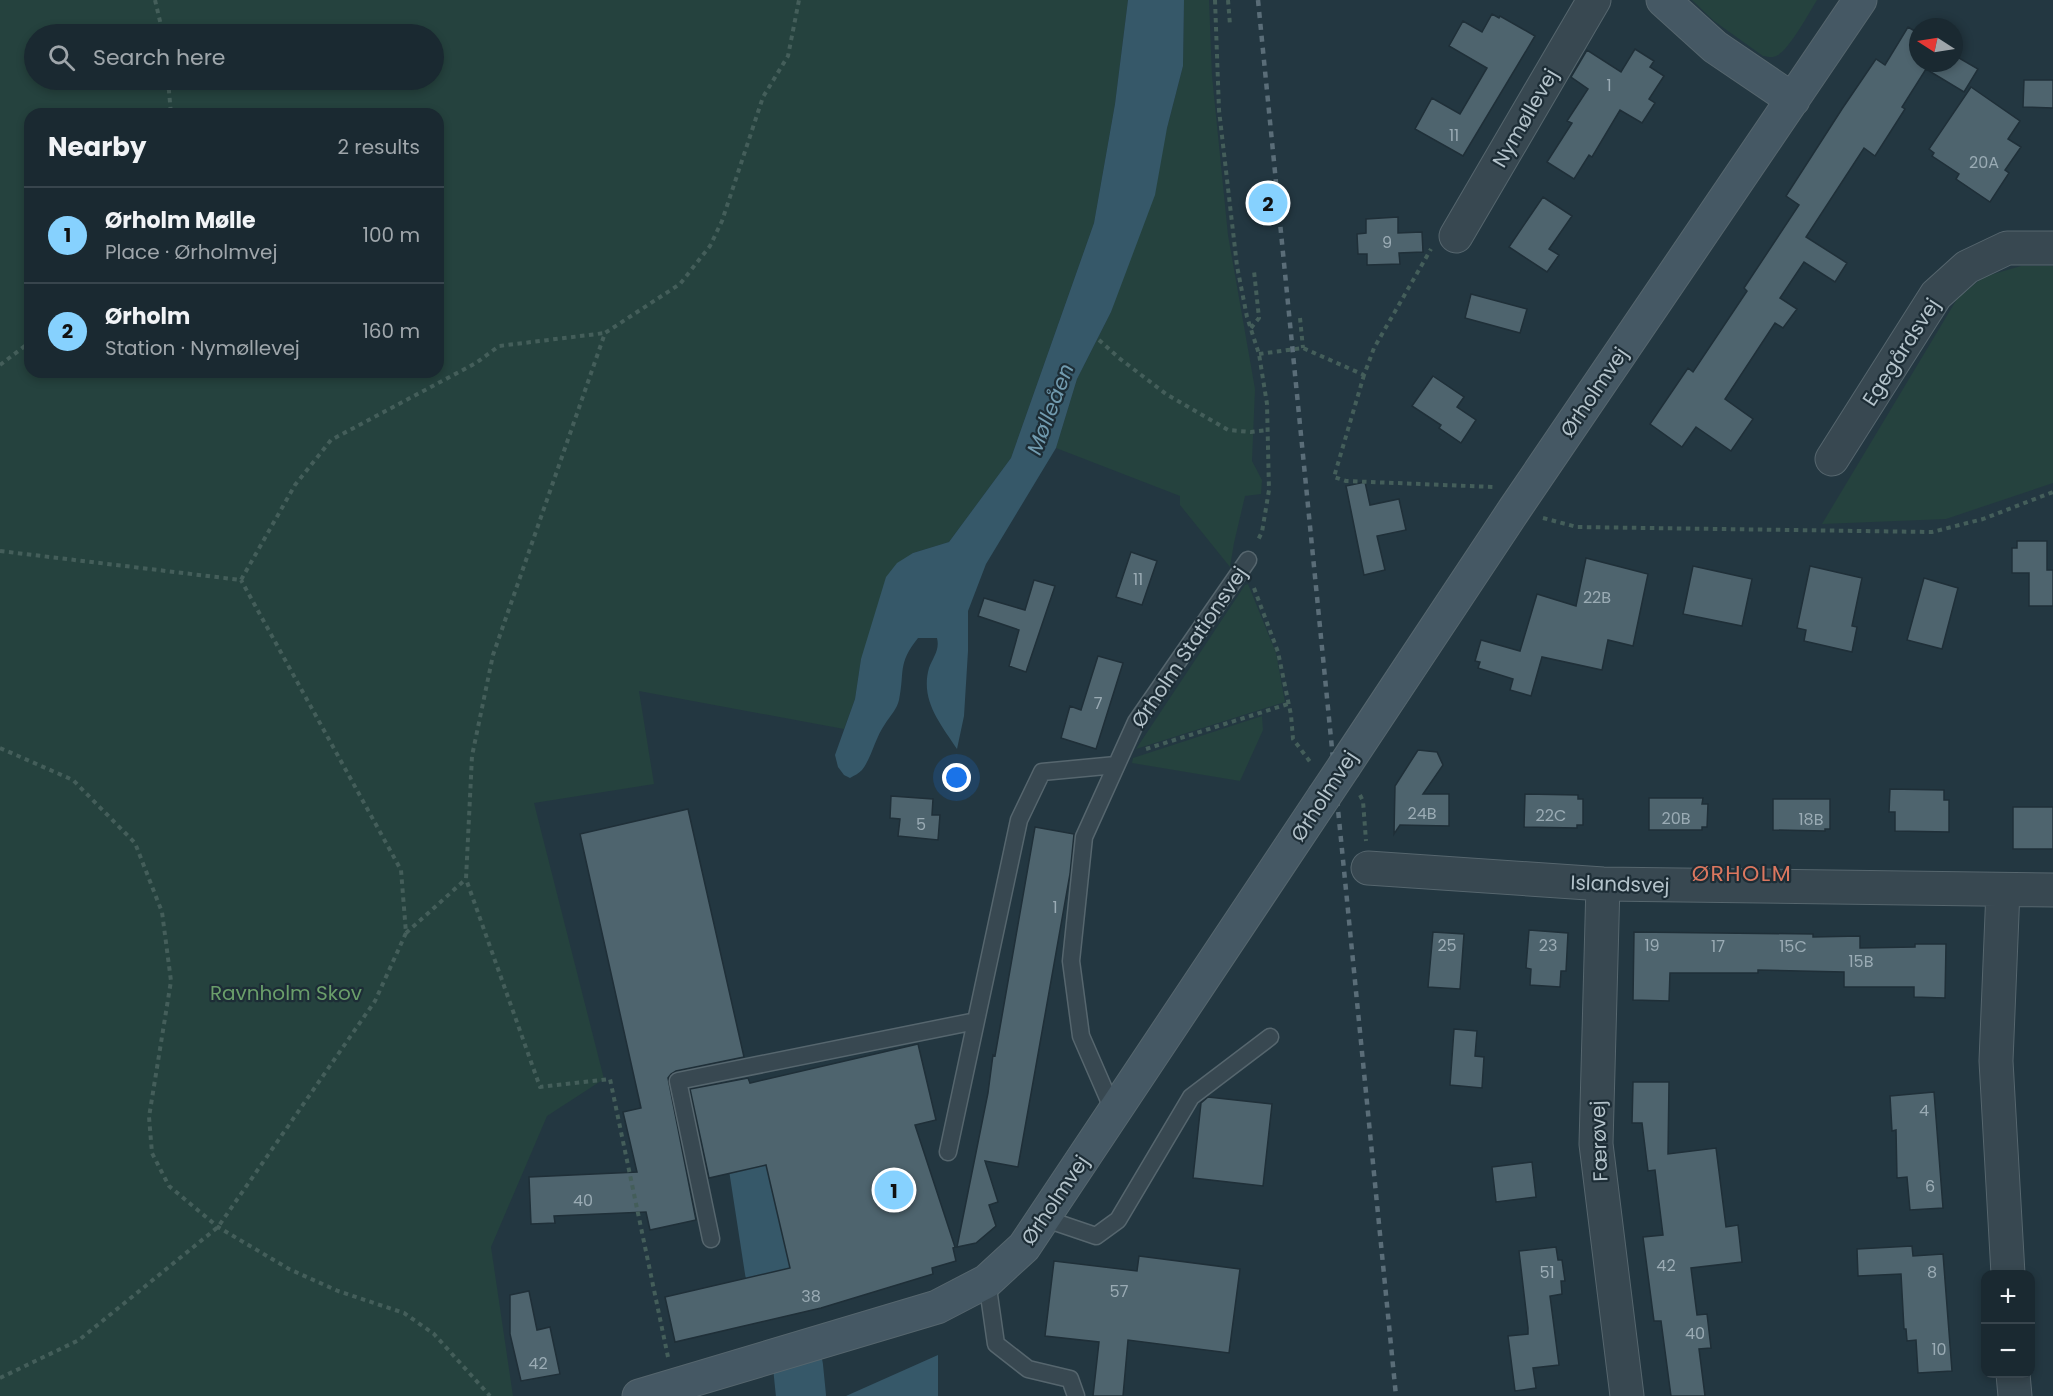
<!DOCTYPE html>
<meta charset="utf-8">
<style>
body{margin:0;font-family:Poppins,sans-serif;background:#233139;color:#f1f3f6}
.controls{position:absolute;right:18px;bottom:18px;display:grid;overflow:hidden;border-radius:12px;box-shadow:0 3px 9px #0003}
.controls button{width:54px;height:54px;display:grid;place-items:center;padding:0;border:0;border-bottom:2px solid #38454d;background:#1a2931;color:#f1f3f6;font:30px sans-serif}
.compass{position:absolute;left:1909px;top:18px;width:54px;height:54px;border-radius:50%;background:#1a2931;box-shadow:0 3px 9px #0003;rotate:282deg}
.you{position:absolute;left:957px;top:778px;width:21px;height:21px;margin:-15px;border:4px solid #fff;border-radius:50%;background:#1a73e8;box-shadow:0 0 0 9px #1a73e833}
.badge{display:grid;place-items:center;width:39px;height:39px;border-radius:50%;background:#86d1fe;color:#111;font-size:20px;font-weight:700}
.pin{position:absolute;translate:-50% -50%;border:3px solid #fff;box-shadow:0 2px 6px #0006}
.list{margin:0;padding:0;list-style:none}
h2{display:flex;justify-content:space-between;align-items:center;height:78px;margin:0;padding:0 24px;font-size:26px}
h2 small{font-size:20px;font-weight:400;color:#9fa6ab}
.list li{display:grid;grid-template-columns:39px 1fr auto;gap:18px;align-items:center;box-sizing:border-box;height:96px;padding:0 24px;border-top:2px solid #38454d}
.list b{display:block;font-size:22px;white-space:nowrap}
.list p{margin:0;font-size:20px;white-space:nowrap;color:#9fa6ab}
.list em{font-size:20px;font-style:normal;color:#9fa6ab}
.icon{flex:none;width:33px;height:33px;fill:none;stroke:currentColor;stroke-width:2;stroke-linecap:round;stroke-linejoin:round}
.map{position:relative;flex:none;width:2053px;height:1396px;overflow:hidden}
.search{position:absolute;background:#1a2931;box-shadow:0 3px 9px #0003;left:24px;top:24px;width:420px;height:66px;display:flex;align-items:center;gap:15px;box-sizing:border-box;padding:0 21px;border-radius:33px;color:#9fa6ab;font-size:22px}
.panel{position:absolute;background:#1a2931;box-shadow:0 3px 9px #0003;left:24px;top:108px;width:420px;height:270px;border-radius:18px}
.map>svg:first-child{display:block}
.green{fill:#25423e;fill-rule:evenodd}
.water{fill:#365869}
.lines{fill:none;stroke-linecap:round;stroke-linejoin:round}
.river{stroke:#365869;stroke-width:50}
.building{fill:#4e646e;stroke:#1f2f38;stroke-width:1.5}
.lane-casing{stroke:#56666e;stroke-width:19}
.street-casing{stroke:#56666e;stroke-width:35}
.secondary-casing{stroke:#56666e;stroke-width:35}
.path{stroke:#445e5a;stroke-width:4;stroke-dasharray:4.5 4.5;stroke-linecap:butt}
.lane{stroke:#384851;stroke-width:16}
.street{stroke:#384851;stroke-width:33}
.secondary{stroke:#455864;stroke-width:33}
.rail{stroke:#5a6d78;stroke-width:4.5;stroke-dasharray:6 6;stroke-linecap:butt}
.secondary-bridge-casing{stroke:#56666e;stroke-width:35;stroke-linecap:butt}
.secondary-bridge{stroke:#455864;stroke-width:33}
.labels{text-anchor:middle;dominant-baseline:central;stroke-width:4.5;stroke-linejoin:round;paint-order:stroke}
.number-label{font-size:16px;fill:#9aabb4}
.street-label{font-size:20px;fill:#b4c3cb;stroke:#1d2d36}
.park-label{font-size:20px;fill:#6a9e6a;stroke:#1d2d36}
.water-label{font-size:21px;font-style:italic;fill:#729cb0;stroke:#1d2d36}
.quarter-label{font-size:22px;letter-spacing:1.5px;fill:#dc775f;stroke:#1d2d36}
</style>
<div class="map">
<svg width="2053" height="1396" viewBox="0 0 2053 1396">
<rect width="100%" height="100%" fill="#233741"/>
<path class="green" d="M0,0H1128L1115,104L1094,223L1011,458L949,542L913,553L861,659L855,699L844,729L639,691L654,784L534,803L604,1079L547,1116L491,1247L513,1396H0ZM34,34H434V80H34ZM30,114H438V372H30Z
M1184,0H1209L1212,76L1228,235L1255,389L1252,461L1262,480L1261,494L1245,496L1234,543L1230,567L1180,505V496L1056,448L1077,379L1111,312L1167,128L1183,66Z
M1692,0H1817C1809,13 1790,48 1778,55C1773,58 1769,57 1763,56L1714,21Z
M2021,266H2053V483L1946,519L1822,524L1957,299L1983,277Z
M1248,584L1276,653L1285,702L1136,749L1245,585Z
M1262,716L1263,730L1240,781L1132,763L1133,758Z"/>
<path class="water" d="M1128,0H1184L1183,66L1167,128L1155,195L1111,312L1077,379L1056,448L986,564L968,611V651L964,716L957,749C940,723 920,700 929,668C933,657 940,650 937,638H918C897,664 905,672 899,700C897,709 890,716 885,724C875,738 872,757 862,770C858,774 855,775 850,778L844,775L838,767L835,755L855,699L861,659L886,577L897,563L913,553L949,542L1011,458L1094,223L1115,104Z
M938,1355V1396H846Z"/>
<g class="lines">
<path class="river" d="M753,1162L770,1272
M798,1366L801,1396"/>
</g>
<path class="building" d="M1492,14L1499,18L1500,16L1535,36L1463,156L1415,129L1432,98L1460,114L1487,68L1449,46L1463,21L1482,32Z
M1908,27L1918,33V63H1954V55L1978,69L1964,92L1926,69L1902,107L1905,109L1875,156L1864,148L1806,237L1847,263L1835,282L1804,262L1780,298L1797,309L1783,328L1775,323L1725,399L1753,419L1731,451L1696,427L1682,447L1650,424L1688,368L1693,372L1747,291L1744,288L1799,205L1786,196L1842,109L1876,59L1885,65Z
M1635,49L1654,61L1650,67L1664,76L1649,99L1655,103L1642,123L1620,110L1592,157L1589,155L1574,179L1547,162L1572,123L1567,121L1588,89L1571,77L1587,50L1621,72Z
M2024,80H2053V108L2023,107Z
M1971,87L2020,121L2008,139L2021,147L2005,170L2009,173L1990,202L1956,179L1959,174L1932,156L1934,153L1929,149Z
M1543,197L1572,216L1549,249L1559,255L1547,272L1509,247Z
M1398,217V233L1422,232L1423,252L1399,253L1400,264L1367,265V254H1358L1357,234L1366,233V219Z
M1471,294L1527,309L1520,333L1465,318Z
M1433,376L1464,397L1457,407L1476,420L1461,443L1439,428L1441,425L1412,406Z
M1365,482L1370,505L1399,499L1406,530L1377,536L1385,570L1364,575L1346,486Z
M2017,541H2047V570H2053V606H2029V573H2012V548H2017Z
M1131,552L1157,561L1142,605L1116,597Z
M1586,558L1648,574L1633,646L1608,640L1602,670L1542,657L1531,696L1510,690L1513,679L1478,668L1480,662L1475,661L1481,640L1520,651L1537,594L1576,606Z
M1693,566L1752,579L1742,626L1683,614Z
M1810,566L1862,578L1852,626L1857,627L1852,652L1804,641L1806,630L1797,628Z
M1924,578L1958,588L1942,649L1907,640Z
M1034,580L1055,586L1026,672L1009,666L1019,630L978,616L984,598L1025,610Z
M1098,656L1123,663L1096,749L1061,738L1070,706L1081,710Z
M1418,750L1437,752L1443,765L1423,794H1449V826L1400,825L1394,834L1395,786Z
M1890,789L1944,790V800H1949V832L1895,831V812H1889Z
M1525,794L1578,795V799H1583V825H1577V828L1524,827Z
M891,796L933,799L932,815H940L938,840L898,836L900,819L890,818Z
M1649,798H1703L1702,804H1708L1707,827H1702V830H1649Z
M1773,799H1830V829H1825V831L1773,830Z
M2013,807H2053V849H2013Z
M688,809L744,1057L676,1071L671,1074L668,1078L696,1220L650,1230L646,1212L554,1216L555,1223L531,1224L529,1177L637,1172L623,1112L641,1108L580,834Z
M1035,827L1074,834L1070,874L1018,1167L985,1161L998,1202L989,1205L996,1226L976,1243L957,1247L988,1093L993,1055L995,1056Z
M1529,930L1568,933L1566,971H1561L1560,987L1530,985L1531,969L1526,968Z
M1433,932L1464,934L1460,989L1428,987Z
M1634,932L1813,934V937L1860,936V948L1915,947V944H1946L1945,998L1914,997V987H1844V972L1758,970V973H1670L1669,1001L1633,1000Z
M1454,1029L1477,1031L1475,1056L1484,1057L1482,1088L1450,1085Z
M918,1044L936,1120L915,1125L955,1247L953,1248L956,1261L932,1268L933,1274L821,1308L675,1342L665,1297L790,1268L766,1165L709,1178L690,1089L748,1078L750,1083Z
M1633,1082H1669L1668,1154L1716,1148L1726,1227L1738,1225L1742,1262L1691,1268L1697,1315L1707,1314L1711,1348L1699,1349L1705,1396H1671L1661,1321H1654L1643,1237L1663,1235L1655,1170L1648,1171L1642,1123H1632Z
M1934,1092L1943,1208L1910,1210L1907,1177L1897,1178L1896,1130L1892,1131L1890,1096Z
M1208,1097L1272,1104L1263,1186L1193,1178L1201,1103Z
M1532,1162L1536,1197L1496,1202L1492,1167Z
M1912,1246L1913,1256L1943,1254L1952,1371L1918,1373L1916,1340L1907,1341L1906,1329H1904L1901,1274L1858,1276L1857,1249Z
M1556,1247L1558,1260H1562L1565,1281H1561L1562,1294L1550,1296L1559,1365L1533,1368L1536,1388L1515,1391L1508,1336L1528,1334V1328L1519,1251Z
M1139,1256L1240,1269L1229,1353L1128,1340L1123,1396H1093L1099,1342L1045,1336L1054,1261L1137,1271Z
M529,1291L537,1330L550,1327L560,1374L521,1381L510,1334V1295Z"/>
<g class="lines">
<defs>
<path id="lane" d="M1114,1112L1081,1036L1071,961L1084,837L1136,722L1248,560
M948,1152L1019,820L1042,772L1116,765
M1043,1218L1096,1236L1118,1220L1191,1097L1270,1037
M711,1239L678,1081L976,1021
M987,1281L996,1344L1028,1369L1070,1379L1076,1396"/>
<path id="street" d="M1456,236L1594,0
M1832,459L1936,295L1967,267L2007,248H2053
M1368,868L1603,884L2053,890
M1603,884L1596,1144L1627,1396
M2003,890L1996,1061L2008,1274
M2013,1374L2015,1396"/>
<path id="secondary" d="M1663,0L1715,47L1793,100
M1345,765L1514,510L1860,0
M639,1396L937,1307L987,1281L1024,1247L1323,798"/>
</defs>
<use href="#lane" class="lane-casing"/>
<use href="#street" class="street-casing"/>
<use href="#secondary" class="secondary-casing"/>
<path class="path" d="M155,0L163,34
M1215,0L1219,110L1237,266L1247,317L1259,354L1267,404L1269,490L1262,532L1257,542
M1228,0L1230,25
M168,80L171,114
M1300,318L1303,348
M1251,328L1259,318L1254,271
M1099,340L1119,358L1166,394L1228,430L1251,432L1268,430
M1259,354L1303,348L1364,375L1374,348L1431,249
M0,365L30,342
M1364,375L1334,477L1346,481L1493,487
M1543,518L1577,527L1932,532L1983,519L2053,492
M0,551L241,580L295,485L331,440L476,363L499,346L605,333
M1254,588L1278,652L1291,715L1293,739L1311,763
M0,748L73,780L135,843L162,912L171,981L149,1117L152,1153L169,1186L218,1227L289,1269L338,1291L404,1313L434,1334L490,1396
M1146,749L1288,704
M1360,795L1363,801L1366,841
M406,933L466,879
M668,1357L610,1079L540,1087L466,879L472,756L493,655L605,333L680,284L710,246L722,221L763,97L788,56L799,0
M0,1378L79,1340L218,1227L375,1001L406,933L401,870L241,580"/>
<use href="#lane" class="lane"/>
<use href="#street" class="street"/>
<use href="#secondary" class="secondary"/>
<path class="rail" d="M1258,0L1396,1396"/>
<defs>
<path id="secondary-bridge" d="M1323,798L1345,765"/>
</defs>
<use href="#secondary-bridge" class="secondary-bridge-casing"/>
<use href="#secondary-bridge" class="secondary-bridge"/>
</g>
<g class="labels">
<g class="number-label">
<text x="1609" y="85">1</text>
<text x="1454" y="135">11</text>
<text x="1984" y="162">20A</text>
<text x="1387" y="242">9</text>
<text x="1138" y="579">11</text>
<text x="1597" y="597">22B</text>
<text x="1098" y="703">7</text>
<text x="1422" y="813">24B</text>
<text x="1551" y="815">22C</text>
<text x="1676" y="818">20B</text>
<text x="1811" y="819">18B</text>
<text x="921" y="824">5</text>
<text x="1055" y="907">1</text>
<text x="1447" y="945">25</text>
<text x="1548" y="945">23</text>
<text x="1652" y="945">19</text>
<text x="1718" y="946">17</text>
<text x="1793" y="946">15C</text>
<text x="1861" y="961">15B</text>
<text x="1924" y="1110">4</text>
<text x="1930" y="1186">6</text>
<text x="583" y="1200">40</text>
<text x="1666" y="1265">42</text>
<text x="1547" y="1272">51</text>
<text x="1932" y="1272">8</text>
<text x="1119" y="1291">57</text>
<text x="811" y="1296">38</text>
<text x="1695" y="1333">40</text>
<text x="1939" y="1349">10</text>
<text x="538" y="1363">42</text>
</g>
<g class="street-label">
<text transform="translate(1525 118) rotate(-60)">Nymøllevej</text>
<text transform="translate(1901 352) rotate(-57)">Egegårdsvej</text>
<text transform="translate(1594 392) rotate(-56)">Ørholmvej</text>
<text transform="translate(1189 647) rotate(-56)">Ørholm Stationsvej</text>
<text transform="translate(1324 796) rotate(-57)">Ørholmvej</text>
<text transform="translate(1620 884) rotate(2)">Islandsvej</text>
<text transform="translate(1599 1141) rotate(-92)">Færøvej</text>
<text transform="translate(1055 1200) rotate(-56)">Ørholmvej</text>
</g>
<g class="park-label">
<text x="286" y="993">Ravnholm Skov</text>
</g>
<g class="water-label">
<text transform="translate(1050 409) rotate(-69)">Mølleåen</text>
</g>
<g class="quarter-label">
<text x="1742" y="873">ØRHOLM</text>
</g>
</g>
</svg>
<div class="controls">
<button>+</button>
<button>−</button>
</div>
<svg class="compass" viewBox="-18 -18 36 36"><path d="M0-13l5 13h-10z" fill="#e53935"/><path d="M0 13l5-13h-10z" fill="#9fa6ab"/></svg>
<div class="you"></div>
<div class="pin badge" style="left:894px;top:1190px">1</div>
<div class="pin badge" style="left:1268px;top:203px">2</div>
<div class="search"><svg class="icon" aria-label="search" viewBox="0 0 24 24"><circle cx="10" cy="10" r="6"/><path d="M15 15l6 6"/></svg>Search here</div>
<section class="panel">
<h2>Nearby<small>2 results</small></h2>
<ul class="list">
<li><span class="badge">1</span><div><b>Ørholm Mølle</b><p>Place · Ørholmvej</p></div><em>100 m</em></li>
<li><span class="badge">2</span><div><b>Ørholm</b><p>Station · Nymøllevej</p></div><em>160 m</em></li>
</ul>
</section>
</div>
